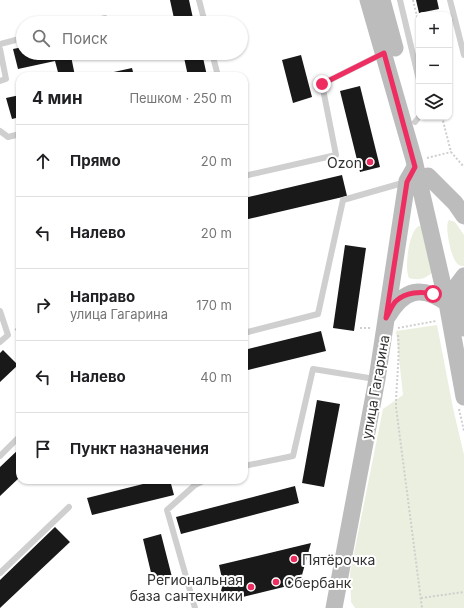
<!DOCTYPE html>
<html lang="ru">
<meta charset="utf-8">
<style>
body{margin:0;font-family:Inter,sans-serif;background:#f2f2f2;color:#202124}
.controls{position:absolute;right:12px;top:12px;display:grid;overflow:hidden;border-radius:8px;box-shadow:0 1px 3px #0004}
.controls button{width:36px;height:36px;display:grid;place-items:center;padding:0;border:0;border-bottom:1px solid #e0e0e0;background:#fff;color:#202124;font:20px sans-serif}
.stop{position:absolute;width:12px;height:12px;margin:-9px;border:3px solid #ee2e60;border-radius:50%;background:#fff}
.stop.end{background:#ee2e60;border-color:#fff;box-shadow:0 1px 4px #0008}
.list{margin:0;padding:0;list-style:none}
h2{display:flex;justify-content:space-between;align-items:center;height:52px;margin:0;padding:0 16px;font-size:17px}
h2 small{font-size:13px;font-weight:400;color:#757577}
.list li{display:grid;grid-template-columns:26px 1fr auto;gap:12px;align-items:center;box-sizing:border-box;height:72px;padding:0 16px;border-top:1px solid #e0e0e0}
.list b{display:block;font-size:15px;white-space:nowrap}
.list p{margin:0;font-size:13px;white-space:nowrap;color:#757577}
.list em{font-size:13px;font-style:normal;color:#757577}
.icon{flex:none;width:22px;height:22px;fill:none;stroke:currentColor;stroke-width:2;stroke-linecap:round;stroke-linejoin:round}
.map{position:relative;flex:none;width:464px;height:608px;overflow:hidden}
.search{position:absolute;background:#fff;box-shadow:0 1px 3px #0004;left:16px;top:16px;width:232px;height:44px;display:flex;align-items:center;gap:10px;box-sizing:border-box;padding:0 14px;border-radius:22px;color:#757577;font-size:15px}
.panel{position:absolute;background:#fff;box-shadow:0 1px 3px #0004;left:16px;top:72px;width:232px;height:412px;border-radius:12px}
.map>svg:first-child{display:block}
.green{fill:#eaefdf}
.building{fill:#191919}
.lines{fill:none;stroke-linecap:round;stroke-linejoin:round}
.path{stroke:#cfcfcf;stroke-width:2;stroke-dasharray:2 2;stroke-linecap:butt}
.lane{stroke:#cfcfcf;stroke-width:6}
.secondary{stroke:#bcbcbc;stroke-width:17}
.route{stroke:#ee2e60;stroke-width:5}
.poi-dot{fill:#ee2e60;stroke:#fff;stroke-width:1.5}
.labels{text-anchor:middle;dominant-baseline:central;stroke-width:4;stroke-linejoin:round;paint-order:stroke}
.poi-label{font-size:14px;fill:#323232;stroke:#fff;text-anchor:end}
.street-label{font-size:14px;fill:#323232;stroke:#fff}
</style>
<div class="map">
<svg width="464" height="608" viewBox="0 0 464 608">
<rect width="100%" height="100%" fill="#fff"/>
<path class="green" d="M449,220L455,222L464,235V266C460,266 458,265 456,262C451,256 444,225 449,220Z
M419,226H422L433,271C427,279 418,281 409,278C404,269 409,230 419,226Z
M437,325L453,408L464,455V608H355L351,602L350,573L383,409L403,395L396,331Z"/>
<path class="building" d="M170,0H189L194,23H175Z
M416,0H437L439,9L419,13Z
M23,47V53H82L71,56L75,76H59L55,61L18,69L13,49Z
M183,53H202L207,76H188Z
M301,55L312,97L293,103L282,60Z
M132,68L134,76H100V75Z
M360,86L380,167L360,172L340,91Z
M20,95V117L12,119L6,98Z
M342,175L347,196L244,220V198Z
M345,245L366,248L354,331L333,328Z
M321,331L326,351L244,371V350Z
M3,350L18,365L0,382V353Z
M317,400L340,404L324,487L302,483Z
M20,448V477L0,496V467Z
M159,480H170L174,495L92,515L87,498Z
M295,486L299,503L181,534L176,517Z
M55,527L70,542L0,608V580Z
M161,534L172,577L153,581L143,539Z
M311,543L302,575L304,582L218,603L223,583L219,565Z"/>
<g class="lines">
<path class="path" d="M413,0L419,25
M442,117L451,152L464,167
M427,158L451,152
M360,328H371
M398,328L436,321
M15,330L20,326
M398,335C400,359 396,383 396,407L422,608
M459,409L464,431
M421,598L464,592"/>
<path class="lane" d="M199,0L205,23
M400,0L419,80
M450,0L464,55
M86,23L105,18
M0,44L23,38
M0,49L6,79L0,81
M212,53L218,76
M415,122L419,117
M0,131L8,137L20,134
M244,176L336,155L322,84L382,54
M0,311L8,335L0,342
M244,333L318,314L343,200L406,182
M0,456L20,436
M244,466L293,456L313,369L375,379
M0,573L69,507
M195,608L167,510L195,485L205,480"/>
<path class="secondary" d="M368,0L414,160L447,303L464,397
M382,0L395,48
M428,176L455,203L464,216
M456,295L464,328
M457,300L458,284L464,276
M388,316C404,289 421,285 447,303
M334,608L377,379L407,181L415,167"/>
</g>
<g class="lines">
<path class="route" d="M322,84L384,53L415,167L407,182L386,318C389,313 392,305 396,301C406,292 421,291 433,294"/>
</g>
<g class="poi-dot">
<circle cx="370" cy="162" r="4"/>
<circle cx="294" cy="559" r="4"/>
<circle cx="276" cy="582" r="4"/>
<circle cx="251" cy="587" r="4"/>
</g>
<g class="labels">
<g class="poi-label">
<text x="362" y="162">Ozon</text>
<text x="302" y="559" text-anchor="start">Пятёрочка</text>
<text x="243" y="579">Региональная<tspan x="243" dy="16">база сантехники</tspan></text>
<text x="284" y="582" text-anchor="start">Сбербанк</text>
</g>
<g class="street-label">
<text transform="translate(375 387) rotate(-80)">улица Гагарина</text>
</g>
</g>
</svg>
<div class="controls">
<button>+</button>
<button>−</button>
<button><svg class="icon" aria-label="layers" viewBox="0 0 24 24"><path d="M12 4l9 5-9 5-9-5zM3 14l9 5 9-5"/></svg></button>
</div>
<div class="stop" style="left:433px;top:294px"></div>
<div class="stop end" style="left:322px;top:84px"></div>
<div class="search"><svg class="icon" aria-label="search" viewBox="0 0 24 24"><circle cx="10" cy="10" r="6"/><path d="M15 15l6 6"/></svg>Поиск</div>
<section class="panel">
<h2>4 мин<small>Пешком · 250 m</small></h2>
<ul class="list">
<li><svg class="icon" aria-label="ahead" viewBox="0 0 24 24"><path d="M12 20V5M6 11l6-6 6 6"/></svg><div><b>Прямо</b></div><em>20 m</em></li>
<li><svg class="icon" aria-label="left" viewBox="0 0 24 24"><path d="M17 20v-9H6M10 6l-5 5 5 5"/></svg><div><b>Налево</b></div><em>20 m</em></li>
<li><svg class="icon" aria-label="right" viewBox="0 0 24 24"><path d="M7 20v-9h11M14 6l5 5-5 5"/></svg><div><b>Направо</b><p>улица Гагарина</p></div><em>170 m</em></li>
<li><svg class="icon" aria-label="left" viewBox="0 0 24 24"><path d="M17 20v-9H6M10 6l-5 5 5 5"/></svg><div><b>Налево</b></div><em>40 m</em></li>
<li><svg class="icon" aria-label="arrive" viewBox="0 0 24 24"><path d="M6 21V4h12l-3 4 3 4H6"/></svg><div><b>Пункт назначения</b></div></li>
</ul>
</section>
</div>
